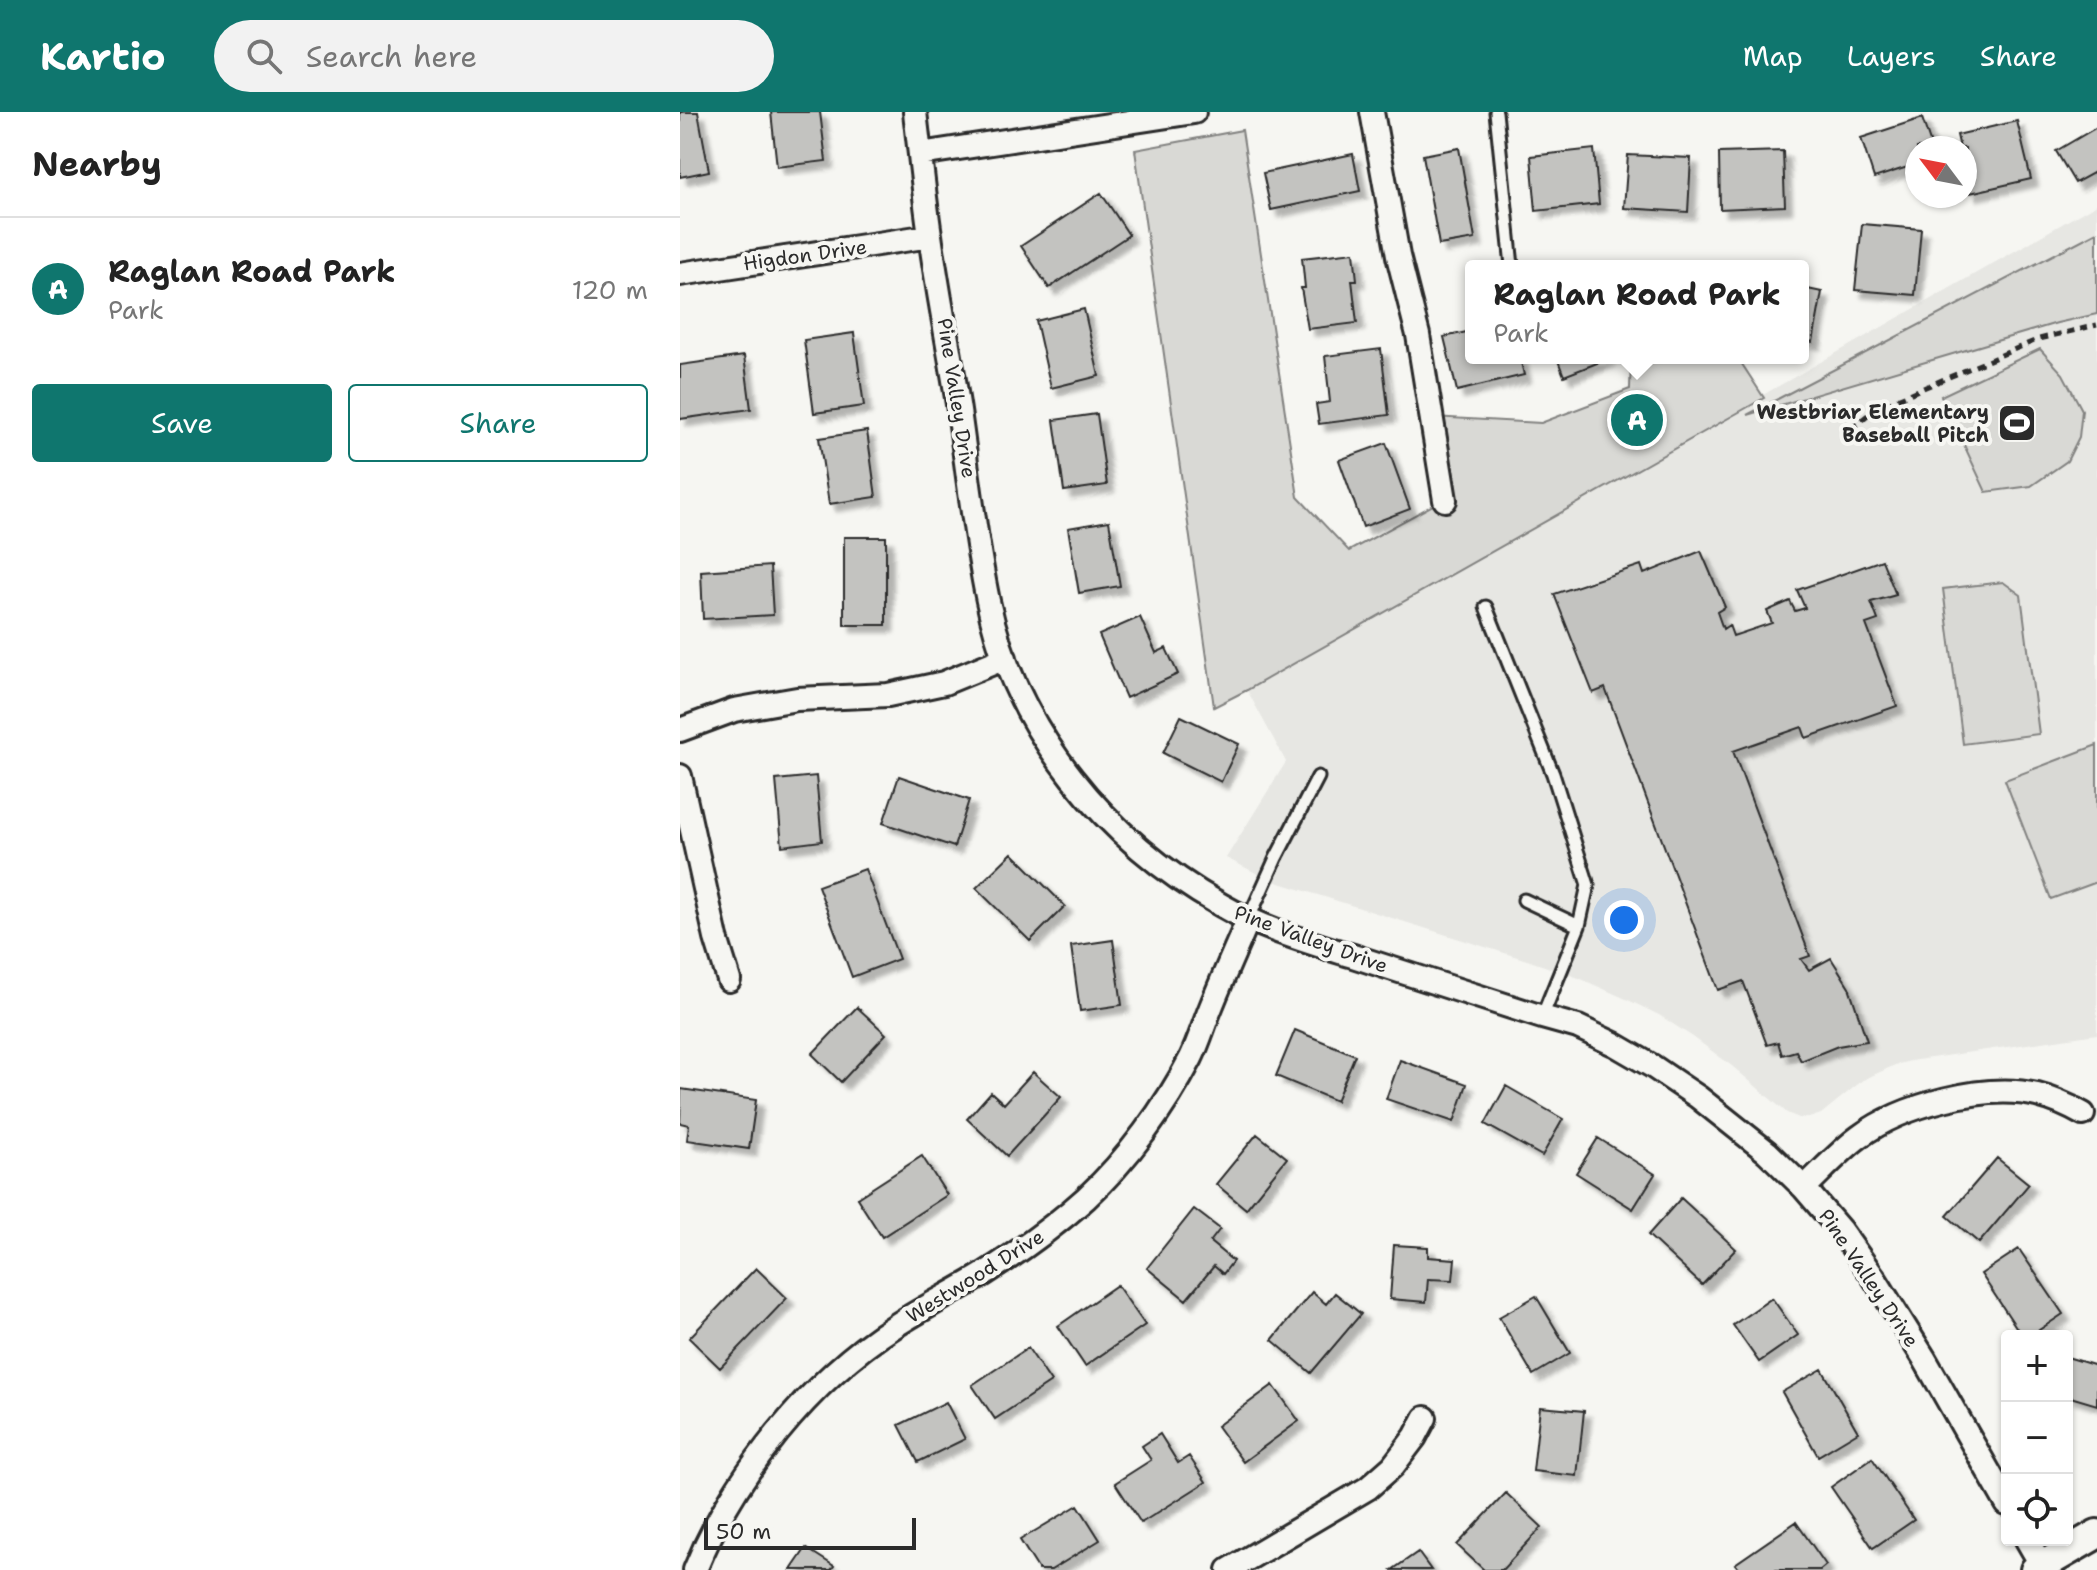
<!DOCTYPE html>
<meta charset="utf-8">
<style>
body{margin:0;font-family:"Shantell Sans",sans-serif;background:#f2f2f2;color:#222}
.controls{position:absolute;right:24px;bottom:24px;display:grid;overflow:hidden;border-radius:8px;box-shadow:0 2px 6px #0004}
.controls button{width:72px;height:72px;display:grid;place-items:center;padding:0;border:0;border-bottom:2px solid #e0e0e0;background:#fff;color:#222;font:40px sans-serif}
.compass{position:absolute;left:1225px;top:24px;width:72px;height:72px;border-radius:50%;background:#fff;box-shadow:0 2px 6px #0004;rotate:302deg}
.scale{position:absolute;left:24px;bottom:20px;width:212px;box-sizing:border-box;padding-left:8px;border:4px solid #2b2b2b;border-top:0;font-size:22px;line-height:28px;white-space:nowrap;color:#2b2b2b;-webkit-text-stroke:6px #f6f6f2;paint-order:stroke}
.you{position:absolute;left:944px;top:808px;width:28px;height:28px;margin:-20px;border:6px solid #fff;border-radius:50%;background:#1a73e8;box-shadow:0 0 0 12px #1a73e833}
.badge{display:grid;place-items:center;width:52px;height:52px;border-radius:50%;background:#0f766e;color:#fff;font-size:26px;font-weight:700}
.pin{position:absolute;translate:-50% -50%;border:4px solid #fff;box-shadow:0 2px 8px #0006}
.popup{position:absolute;left:785px;top:148px;width:344px;height:104px;box-sizing:border-box;display:grid;place-content:center;border-radius:8px;background:#fff;filter:drop-shadow(0 2px 6px #0005);font-size:26px;white-space:nowrap;color:#767676}
.popup b{font-size:30px;color:#222}
.popup::after{content:'';position:absolute;left:50%;top:100%;margin-left:-16px;border:16px solid transparent;border-top-color:#fff}
.list{margin:0;padding:0;list-style:none}
h2{display:flex;justify-content:space-between;align-items:center;height:104px;margin:0;padding:0 32px;font-size:34px}
h2 small{font-size:26px;font-weight:400;color:#767676}
.list li{display:grid;grid-template-columns:52px 1fr auto;gap:24px;align-items:center;box-sizing:border-box;height:144px;padding:0 32px;border-top:2px solid #e0e0e0}
.list b{display:block;font-size:30px;white-space:nowrap}
.list p{margin:0;font-size:26px;white-space:nowrap;color:#767676}
.list em{font-size:26px;font-style:normal;color:#767676}
.actions{display:flex;gap:16px;padding:24px 32px}
.actions a{flex:1;padding:18px 0;border:2px solid #0f766e;border-radius:8px;text-align:center;font-size:28px;color:#0f766e}
.actions .main{background:#0f766e;color:#fff}
.icon{flex:none;width:44px;height:44px;fill:none;stroke:currentColor;stroke-width:2;stroke-linecap:round;stroke-linejoin:round}
.map{position:relative;flex:none;width:1417px;height:1458px;overflow:hidden}
header{display:flex;align-items:center;gap:48px;box-sizing:border-box;height:112px;padding:0 40px;background:#0f766e;color:#fff}
header strong{font-size:38px}
nav{display:flex;gap:44px;margin-inline-start:auto;font-size:28px}
.search{width:560px;height:72px;background:#f2f2f2;display:flex;align-items:center;gap:20px;box-sizing:border-box;padding:0 28px;border-radius:44px;color:#767676;font-size:30px}
main{display:flex}
aside{flex:1;background:#fff}
.map>svg:first-child{display:block}
.built{fill:#e7e7e3}
.green{fill:#d9d9d5;stroke:#828280;stroke-width:2}
.building{fill:#c3c3c0;stroke:#2b2b2b;stroke-width:2;filter:url(#shadow)}
.lines{fill:none;stroke-linecap:round;stroke-linejoin:round}
.service-casing{stroke:#2b2b2b;stroke-width:17}
.minor-casing{stroke:#2b2b2b;stroke-width:28}
.tertiary-casing{stroke:#2b2b2b;stroke-width:34}
.path{stroke:#2b2b2b;stroke-width:5;stroke-dasharray:8 6;stroke-linecap:butt}
.service{stroke:#f6f6f2;stroke-width:11}
.minor{stroke:#f6f6f2;stroke-width:22}
.tertiary{stroke:#f6f6f2;stroke-width:28}
.labels{text-anchor:middle;dominant-baseline:central;stroke-width:8;stroke-linejoin:round;paint-order:stroke}
.street-label{font-size:20px;fill:#2b2b2b;stroke:#f6f6f2}
.poi-label{font-size:20px;font-weight:bold;fill:#2b2b2b;stroke:#f6f6f2;text-anchor:end}
</style>
<header>
<strong>Kartio</strong>
<div class="search"><svg class="icon" aria-label="search" viewBox="0 0 24 24"><circle cx="10" cy="10" r="6"/><path d="M15 15l6 6"/></svg>Search here</div>
<nav><a>Map</a><a>Layers</a><a>Share</a></nav>
</header>
<main>
<aside>
<h2>Nearby<small></small></h2>
<ul class="list">
<li><span class="badge">A</span><div><b>Raglan Road Park</b><p>Park</p></div><em>120 m</em></li>
</ul>
<div class="actions"><a class="main">Save</a><a>Share</a></div>
</aside>
<div class="map">
<svg width="1417" height="1458" viewBox="0 0 1417 1458">
<defs>
<filter id="shadow"><feDropShadow dx="7" dy="7" stdDeviation="2" flood-color="#0004"/></filter>
</defs>
<rect width="100%" height="100%" fill="#f6f6f2"/>
<filter id="ink" filterUnits="userSpaceOnUse"><feTurbulence type="fractalNoise" baseFrequency=".0125" numOctaves="2"/><feDisplacementMap in="SourceGraphic" scale="16" xChannelSelector="R" yChannelSelector="G"/><feConvolveMatrix kernelMatrix="1 2 1 2 8 2 1 2 1" color-interpolation-filters="sRGB"/></filter>
<g filter="url(#ink)">
<path class="built" d="M1417,92V922L1230,949L1215,953L1183,968L1141,1002L1129,1006H1119L1107,1001L1052,954L1013,925L979,903L946,887L899,866L847,848L590,768L546,746L606,650L567,578Z"/>
<path class="green" d="M562,18L618,385L669,439L764,387L753,305L861,311L950,277L951,246H1058L1084,286L567,578L534,595L455,38Z
M1417,120V202L1377,211L1067,303Z
M1360,237L1383,262L1402,298L1399,325L1387,349L1351,374L1306,380L1261,284Z
M1323,470L1341,483L1359,622L1283,632L1263,477Z
M1417,633V770L1371,787L1325,668Z"/>
<path class="building" d="M0,0H18L29,59L0,65Z
M91,0H140L146,49L97,55Z
M1242,6L1252,36H1237V52L1194,66L1181,26Z
M1337,9L1351,67L1290,81L1285,58V36H1280L1277,23Z
M1417,15V59L1395,71L1376,39Z
M779,36L795,127L759,133L743,43Z
M914,37L919,92L856,99L851,44Z
M1103,39L1105,94L1040,97L1039,41Z
M673,42L680,79L591,98L583,61Z
M948,43L1011,46L1008,100L944,96Z
M421,81L449,123L369,176L341,134Z
M1182,112L1241,117L1235,183L1175,178Z
M674,140L677,168H672L677,211L628,217L621,176H625L622,146Z
M1123,176L1142,180L1133,230L1123,228Z
M404,197L419,264L371,276L356,209Z
M791,219V246H840L844,263L777,279L764,225Z
M174,221L184,294L134,301L124,228Z
M701,237L709,303L639,312L636,292L650,290L645,244Z
M64,244L71,297L0,307V253Z
M877,246H930L884,264Z
M417,302L427,373L384,379L374,308Z
M187,319L196,385L149,392L139,326Z
M706,331L730,397L683,415L659,348Z
M429,409L440,474L399,481L388,416Z
M164,425H206V513H164Z
M1021,439L1045,495L1037,500L1043,517L1049,513L1053,524L1092,511L1087,499L1110,489L1115,499L1125,496L1117,478L1202,448L1216,483L1191,490L1198,508L1186,512L1217,594L1126,626L1122,615L1053,639L1130,844L1121,847L1129,858L1151,846L1169,875L1187,929L1158,934L1121,949L1116,939L1102,943L1098,930L1087,933L1063,869L1038,878L925,576L913,581L874,482L961,453L964,462Z
M90,454L93,503L23,507L21,459Z
M460,505L476,541L486,536L498,562L446,586L419,523Z
M501,604L559,632L541,670L483,641Z
M136,664L142,729L102,734L96,668Z
M219,664L289,688L274,735L203,711Z
M332,741L385,794L350,829L296,776Z
M185,757L219,847L172,865L138,774Z
M433,828L442,893L400,899L391,834Z
M177,895L206,922L161,970L132,942Z
M615,918L675,943L656,989L596,964Z
M720,948L787,972L774,1010L706,987Z
M353,960L381,985L327,1044L287,1007L311,980L324,992Z
M826,974L883,1007L862,1044L805,1012Z
M1,977L76,988L69,1037L7,1028L9,1013L0,1011Z
M577,1022L607,1046L566,1097L536,1072Z
M918,1026L975,1062L953,1097L896,1061Z
M242,1044L267,1083L202,1125L177,1086Z
M1317,1046L1349,1072L1299,1131L1267,1104Z
M1001,1086L1056,1137L1022,1173L968,1123Z
M514,1097L540,1117L530,1130L553,1149L543,1162L534,1154L506,1188L467,1156Z
M714,1133L748,1135V1145L775,1147L773,1168L748,1167L746,1190L710,1187Z
M1339,1137L1383,1202L1350,1224H1342L1301,1162Z
M76,1156L107,1186L40,1256L9,1226Z
M437,1173L465,1213L405,1254L378,1214Z
M632,1180L646,1192L655,1181L681,1202L631,1261L592,1228Z
M856,1184L890,1241L853,1263L819,1205Z
M1092,1186L1118,1223L1079,1250L1053,1213Z
M348,1236L371,1270L315,1307L292,1273Z
M1387,1245L1417,1254V1293L1387,1284Z
M1142,1257L1178,1320L1138,1344L1102,1280Z
M593,1273L619,1309L563,1350L537,1314Z
M266,1290L285,1327L238,1350L219,1313Z
M860,1295L904,1299L897,1364L853,1359Z
M480,1322L498,1351L509,1344L526,1370L461,1411L435,1371L471,1348L462,1334Z
M1192,1346L1234,1408L1193,1436L1151,1375Z
M826,1381L862,1415L822,1458H804L777,1433Z
M398,1393L420,1428L371,1458H359L340,1428Z
M1116,1410L1146,1453L1140,1458H1060L1055,1452Z
M126,1436L154,1454L151,1458H111Z
M738,1440L751,1458H712Z"/>
<g class="lines">
<defs>
<path id="service" d="M816,0L832,154
M806,495L873,662L908,773L899,814L862,905
M844,788L899,814
M569,806L596,746L638,665"/>
<path id="minor" d="M235,0C240,41 244,82 250,123C258,182 270,240 279,299C288,362 295,427 308,489C335,619 427,729 541,793C582,817 635,832 679,846C740,866 801,885 862,905L898,915L934,932L972,954L1018,985L1087,1040L1124,1076L1161,1119L1193,1164L1244,1246L1327,1392
M692,0L718,144L738,223L765,388
M240,42L514,0
M0,162L250,124
M0,618L54,598L117,587L208,583L264,571L325,546
M0,664L36,826L49,868
M1124,1076C1142,1059 1160,1039 1179,1025C1222,993 1305,971 1357,983C1373,987 1389,994 1403,1002
M1347,1428L1362,1454
M15,1458C53,1364 130,1268 215,1214C244,1195 275,1180 304,1162C340,1139 375,1114 406,1086C448,1047 485,996 511,946C519,930 524,912 531,895C543,865 556,836 569,806
M549,1458L688,1376L713,1354L735,1325L745,1306"/>
<path id="tertiary" d="M1355,1458L1417,1422"/>
</defs>
<use href="#service" class="service-casing"/>
<use href="#minor" class="minor-casing"/>
<use href="#tertiary" class="tertiary-casing"/>
<path class="path" d="M1171,317L1196,296L1359,227L1417,213"/>
<use href="#service" class="service"/>
<use href="#minor" class="minor"/>
<use href="#tertiary" class="tertiary"/>
</g>
</g>
<defs>
<symbol id="stadium-square" viewBox="-11 -11 22 22"><rect x="-9" y="-9" width="18" height="18" rx="4" fill="#2b2b2b" stroke="#f6f6f2"/><path d="M0-5a6.5 5 0 1 0 0 10a6.5 5 0 1 0 0-10ZM-3.5-1.8h7v3.6h-7Z" fill="#fff"/></symbol>
</defs>
<g fill-rule="evenodd">
<use href="#stadium-square" x="1315" y="289" width="44" height="44"/>
</g>
<g class="labels">
<g class="street-label">
<text transform="translate(125 143) rotate(-8)">Higdon Drive</text>
<text transform="translate(277 286) rotate(81)">Pine Valley Drive</text>
<text transform="translate(631 827) rotate(20)">Pine Valley Drive</text>
<text transform="translate(295 1164) rotate(-32)">Westwood Drive</text>
<text transform="translate(1189 1166) rotate(56)">Pine Valley Drive</text>
</g>
<g class="poi-label">
<text x="1309" y="300">Westbriar Elementary<tspan x="1309" dy="23">Baseball Pitch</tspan></text>
</g>
</g>
</svg>
<div class="controls">
<button>+</button>
<button>−</button>
<button><svg class="icon" aria-label="locate" viewBox="0 0 24 24"><circle cx="12" cy="12" r="6"/><path d="M12 2v4M12 18v4M2 12h4M18 12h4"/></svg></button>
</div>
<svg class="compass" viewBox="-18 -18 36 36"><path d="M0-13l5 13h-10z" fill="#e53935"/><path d="M0 13l5-13h-10z" fill="#767676"/></svg>
<div class="scale">50 m</div>
<div class="you"></div>
<div class="pin badge" style="left:957px;top:308px">A</div>
<div class="popup"><b>Raglan Road Park</b>Park</div>
</div>
</main>
